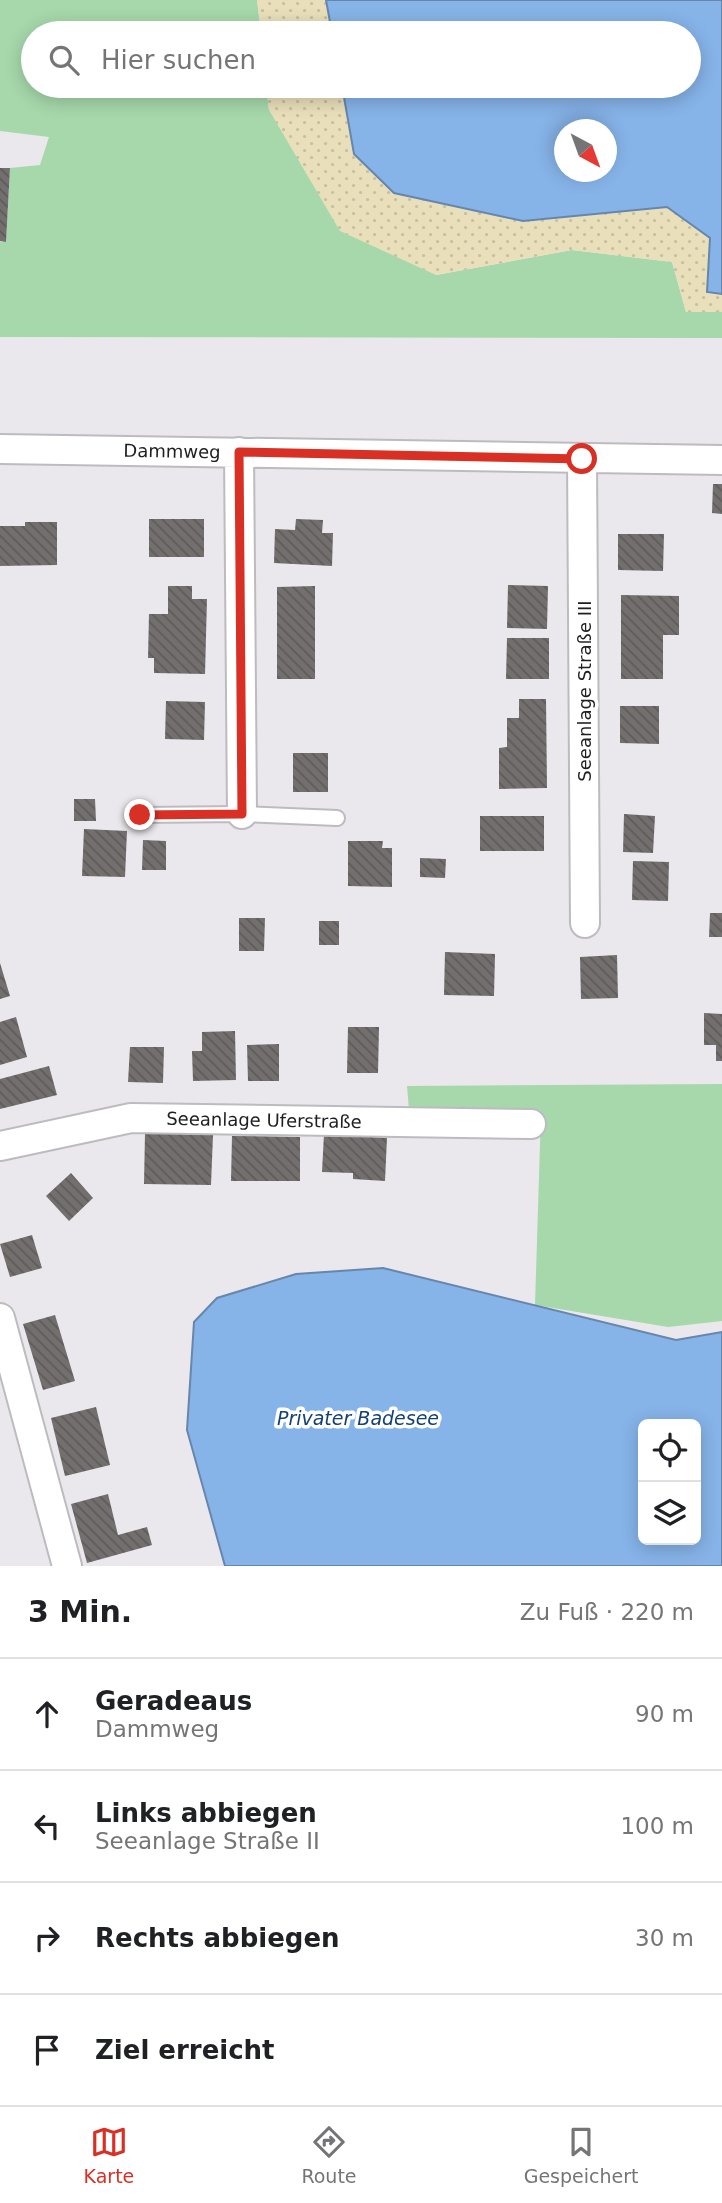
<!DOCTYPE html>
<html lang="de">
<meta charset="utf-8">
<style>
body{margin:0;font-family:"DejaVu Sans",sans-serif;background:#f6f6f6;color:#202124}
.controls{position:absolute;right:21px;bottom:21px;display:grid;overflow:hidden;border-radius:10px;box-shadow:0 4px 18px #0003}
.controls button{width:63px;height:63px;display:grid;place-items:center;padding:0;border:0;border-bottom:2px solid #e0e0e0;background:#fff;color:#202124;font:35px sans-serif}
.compass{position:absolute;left:554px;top:119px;width:63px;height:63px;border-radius:50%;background:#fff;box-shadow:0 4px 18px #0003;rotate:139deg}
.stop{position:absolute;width:21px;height:21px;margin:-16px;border:5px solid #d93025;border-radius:50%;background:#fff}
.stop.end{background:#d93025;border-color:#fff;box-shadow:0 2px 7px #0008}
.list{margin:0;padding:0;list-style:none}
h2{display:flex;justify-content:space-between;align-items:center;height:91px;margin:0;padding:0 28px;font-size:30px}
h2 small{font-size:23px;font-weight:400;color:#757577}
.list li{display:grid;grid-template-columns:46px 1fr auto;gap:21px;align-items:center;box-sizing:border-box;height:112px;padding:0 28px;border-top:2px solid #e0e0e0}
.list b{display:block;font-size:26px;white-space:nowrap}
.list p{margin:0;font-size:23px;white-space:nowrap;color:#757577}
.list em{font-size:23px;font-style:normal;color:#757577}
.icon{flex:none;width:38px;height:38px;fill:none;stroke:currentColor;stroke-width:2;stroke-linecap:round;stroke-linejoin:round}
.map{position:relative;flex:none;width:722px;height:1566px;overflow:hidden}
.search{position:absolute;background:#fff;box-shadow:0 4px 18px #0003;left:21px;right:21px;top:21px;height:77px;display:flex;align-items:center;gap:18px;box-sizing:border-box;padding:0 24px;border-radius:38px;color:#757577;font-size:26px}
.sheet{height:539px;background:#fff}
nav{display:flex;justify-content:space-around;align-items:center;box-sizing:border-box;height:98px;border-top:2px solid #e0e0e0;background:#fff;font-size:19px;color:#757577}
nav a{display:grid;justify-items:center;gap:4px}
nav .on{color:#d93025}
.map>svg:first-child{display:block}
.green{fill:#a6d8ab}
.sand{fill:url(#sand-dots)}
.water{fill:#86b3e8;stroke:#6786ac;stroke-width:2;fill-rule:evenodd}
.building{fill:url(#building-back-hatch)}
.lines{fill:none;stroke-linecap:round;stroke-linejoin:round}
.service-casing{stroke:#bdbbbf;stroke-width:18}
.minor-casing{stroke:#bdbbbf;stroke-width:32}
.service{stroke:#fff;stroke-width:14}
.minor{stroke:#fff;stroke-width:28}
.route{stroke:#d93025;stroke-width:9}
.labels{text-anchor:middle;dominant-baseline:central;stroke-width:7;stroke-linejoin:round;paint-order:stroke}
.street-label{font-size:18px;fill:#1f1e20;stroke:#fff}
.water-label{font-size:19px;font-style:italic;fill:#134172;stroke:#fff}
</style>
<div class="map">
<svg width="722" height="1566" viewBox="0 0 722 1566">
<defs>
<pattern id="sand-dots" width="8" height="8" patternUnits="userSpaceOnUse" patternTransform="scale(1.75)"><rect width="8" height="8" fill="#e9e0bb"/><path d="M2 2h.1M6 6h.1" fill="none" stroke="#c7c0a0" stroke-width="1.8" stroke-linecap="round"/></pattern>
<pattern id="building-back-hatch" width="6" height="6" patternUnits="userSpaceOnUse" patternTransform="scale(1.75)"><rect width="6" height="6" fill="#736f6e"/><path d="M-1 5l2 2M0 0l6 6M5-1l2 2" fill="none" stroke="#5e5b5a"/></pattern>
</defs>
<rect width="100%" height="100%" fill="#eae8ec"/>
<path class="green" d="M0,0H257L261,33H33V86H266L269,110L436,275L572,250L672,262L686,312H722V338L0,337V242L6,241L10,168L40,165L49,137L0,131Z
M722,1084V1321L668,1327L535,1305L541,1113L409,1110L407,1086Z"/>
<path class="sand" d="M257,0H326L332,33H261Z
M266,86H342L354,154L523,221L667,207L710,238L707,292L722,294V312H686L672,262L572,250L436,275L340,231L269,110Z"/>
<path class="water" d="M326,0H722V294L707,292L710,238L667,207L523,221L394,193L354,154L342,86H689V33H332ZM564,130H606V172H564Z
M383,1268L676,1340L722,1332V1566H225L187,1430L194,1322L217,1298L296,1274ZM643,1424H696V1540H643Z"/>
<path class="building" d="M0,168H10L6,242L0,241Z
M713,484H722V514L712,513Z
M149,519H204V557H149Z
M296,519L323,520L322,533H333L332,566L274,563L275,529L295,530Z
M25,522H57V565L0,566V526H25Z
M618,534H664L663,571L618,570Z
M508,585L548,586L547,629L507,628Z
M168,586H192V599H207L205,674L154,673V658H148L149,614H168Z
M315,586V679H277V587Z
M621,595L679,596V635H663V679H621Z
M507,638H549V679H506Z
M519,699H546L547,788L499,789V748L507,747V718H519Z
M166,701L205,702L204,740L165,739Z
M620,706H659V744L620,743Z
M293,753H328V792H293Z
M74,799H95L96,821H74Z
M624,814L655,816L653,853L623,852Z
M480,816H544V851H480Z
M84,829L127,831L125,877L82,876Z
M143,840L166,841V870H142Z
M348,841H383L382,848H392V887L348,886Z
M420,858L446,859L445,878L420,877Z
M633,861L669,862L668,901L632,900Z
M710,913H722V937H709Z
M239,918H265L264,951H239Z
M319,921H339V945H319Z
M445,952L495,954L494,996L444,995Z
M617,955L618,998L581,999L580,957Z
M0,963L10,996L0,999Z
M704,1013L722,1014V1061H716V1045H704Z
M16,1017L27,1057L0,1065V1022Z
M348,1027H379L378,1073H347Z
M235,1031L236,1080L193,1081L192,1051H202V1032Z
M279,1044V1081H248L247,1045Z
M130,1047H164L163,1083L128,1082Z
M49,1066L57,1095L0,1109V1079Z
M145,1133L213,1135L211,1185L144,1184Z
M324,1134L387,1138L385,1181L353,1179V1173L322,1172Z
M232,1136L300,1137V1181H231Z
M71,1173L93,1198L69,1221L46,1196Z
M32,1235L42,1268L10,1277L0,1244Z
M55,1315L75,1381L43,1390L23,1324Z
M96,1407L110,1465L65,1476L51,1418Z
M108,1494L118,1535L147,1527L152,1545L87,1563L71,1504Z"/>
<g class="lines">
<defs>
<path id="service" d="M140,815L242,814L337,818"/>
<path id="minor" d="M0,449L722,460
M239,452L242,814
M582,459L585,923
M0,1146L131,1118L531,1124
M0,1318L67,1566"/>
</defs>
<use href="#service" class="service-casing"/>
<use href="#minor" class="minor-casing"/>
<use href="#service" class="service"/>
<use href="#minor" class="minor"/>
</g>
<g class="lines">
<path class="route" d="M140,815L242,814L239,452L582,459"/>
</g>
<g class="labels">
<g class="street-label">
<text transform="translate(172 451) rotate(1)">Dammweg</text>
<text transform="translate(584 691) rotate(-90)">Seeanlage Straße III</text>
<text transform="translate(264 1120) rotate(1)">Seeanlage Uferstraße</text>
</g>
<g class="water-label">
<text x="358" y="1418">Privater Badesee</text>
</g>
</g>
</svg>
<div class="controls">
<button><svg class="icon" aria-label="locate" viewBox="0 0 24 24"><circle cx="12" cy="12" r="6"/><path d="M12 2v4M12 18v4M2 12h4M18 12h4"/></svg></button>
<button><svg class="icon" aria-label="layers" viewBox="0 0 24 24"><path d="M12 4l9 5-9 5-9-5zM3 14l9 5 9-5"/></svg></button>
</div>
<svg class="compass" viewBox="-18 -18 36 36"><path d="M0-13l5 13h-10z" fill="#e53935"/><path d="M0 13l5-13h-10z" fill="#757577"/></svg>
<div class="stop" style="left:582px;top:459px"></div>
<div class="stop end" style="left:140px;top:815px"></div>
<div class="search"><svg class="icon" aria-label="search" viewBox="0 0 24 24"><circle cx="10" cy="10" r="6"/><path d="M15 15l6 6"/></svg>Hier suchen</div>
</div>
<section class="sheet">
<h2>3 Min.<small>Zu Fuß · 220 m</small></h2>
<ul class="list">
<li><svg class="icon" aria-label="ahead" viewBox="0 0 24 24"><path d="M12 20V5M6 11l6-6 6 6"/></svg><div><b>Geradeaus</b><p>Dammweg</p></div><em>90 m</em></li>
<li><svg class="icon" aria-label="left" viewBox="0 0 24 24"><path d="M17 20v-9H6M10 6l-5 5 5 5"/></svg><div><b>Links abbiegen</b><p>Seeanlage Straße II</p></div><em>100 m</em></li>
<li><svg class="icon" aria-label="right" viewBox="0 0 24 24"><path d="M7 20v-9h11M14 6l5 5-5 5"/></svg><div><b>Rechts abbiegen</b></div><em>30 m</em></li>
<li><svg class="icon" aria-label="arrive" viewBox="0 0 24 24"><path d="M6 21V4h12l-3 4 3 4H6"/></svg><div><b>Ziel erreicht</b></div></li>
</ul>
</section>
<nav>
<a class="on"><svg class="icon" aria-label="map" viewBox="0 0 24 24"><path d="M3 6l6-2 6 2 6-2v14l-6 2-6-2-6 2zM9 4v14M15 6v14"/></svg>Karte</a>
<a><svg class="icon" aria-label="directions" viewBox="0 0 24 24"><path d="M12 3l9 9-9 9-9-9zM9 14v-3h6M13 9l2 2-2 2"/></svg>Route</a>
<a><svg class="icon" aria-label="saved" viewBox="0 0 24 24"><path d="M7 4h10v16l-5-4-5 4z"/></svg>Gespeichert</a>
</nav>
